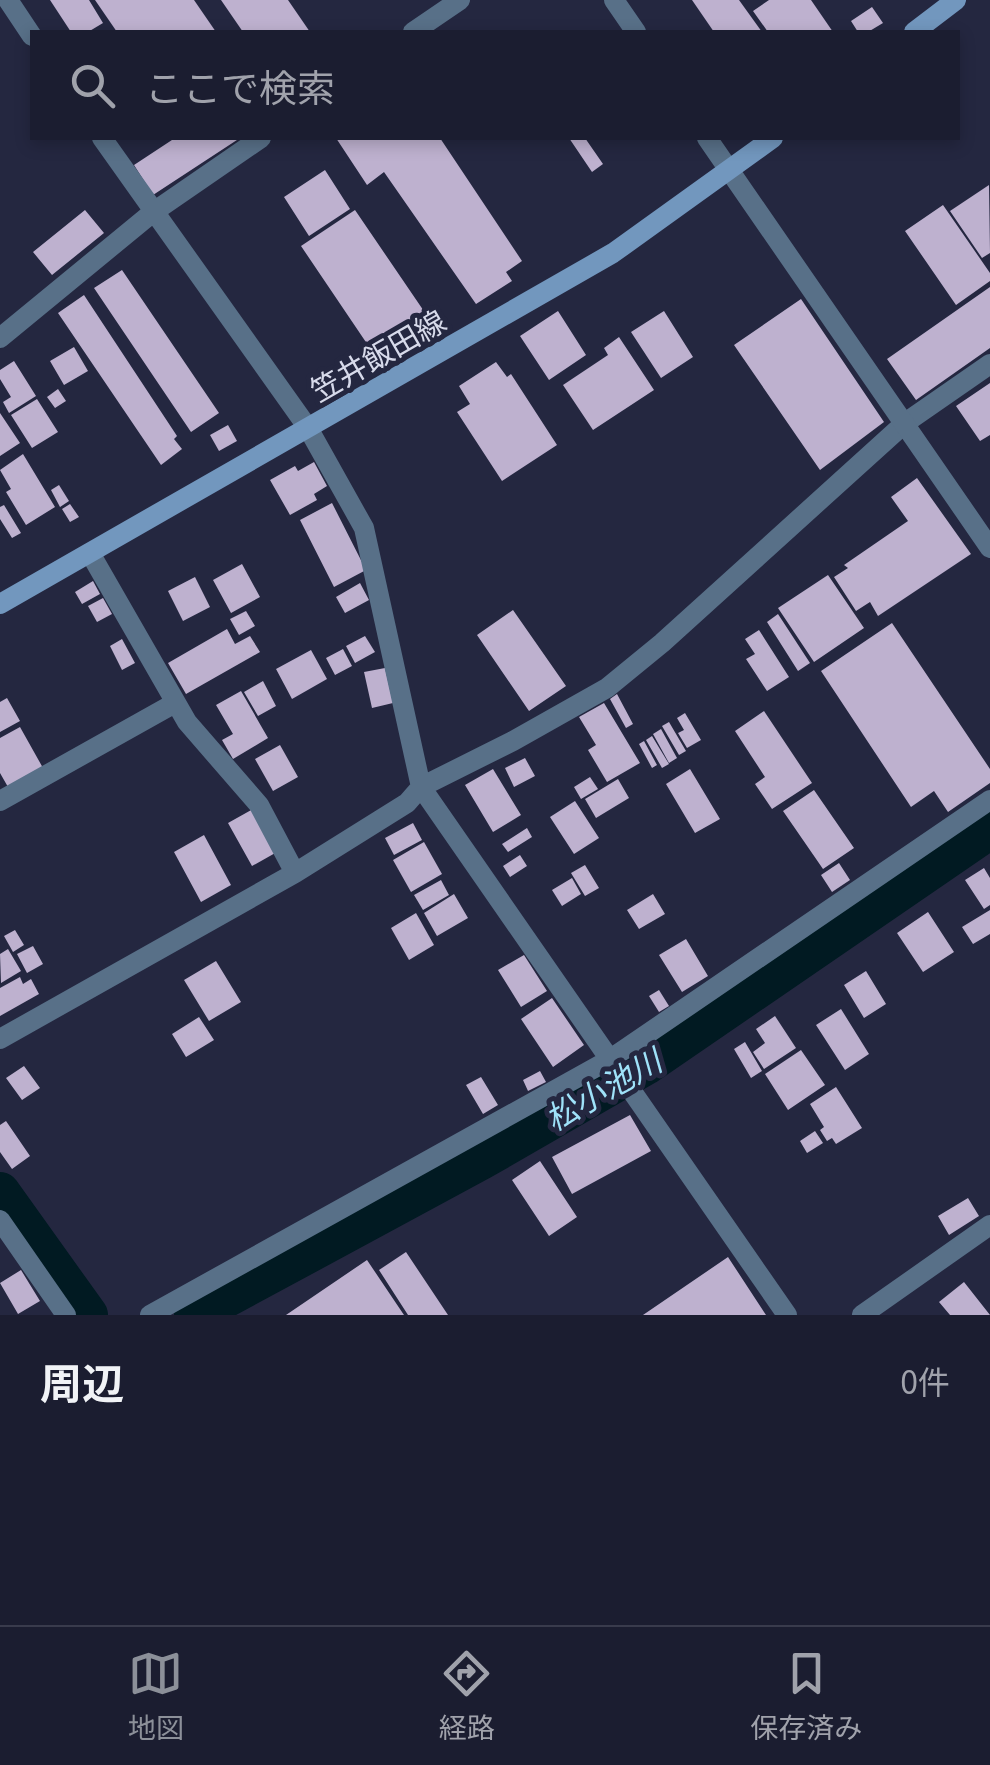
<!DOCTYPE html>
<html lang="ja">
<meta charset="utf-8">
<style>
body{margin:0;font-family:Georgia,"Noto Sans JP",serif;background:#282a3c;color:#f1f3f6}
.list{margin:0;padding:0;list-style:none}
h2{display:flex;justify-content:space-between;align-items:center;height:130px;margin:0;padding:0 40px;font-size:42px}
h2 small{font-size:32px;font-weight:400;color:#a0a2ab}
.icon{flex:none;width:55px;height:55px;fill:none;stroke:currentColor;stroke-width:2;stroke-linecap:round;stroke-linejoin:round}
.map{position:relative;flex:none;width:990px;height:1315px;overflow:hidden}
.search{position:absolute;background:#1b1d30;box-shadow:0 5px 15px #0003;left:30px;right:30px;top:30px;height:110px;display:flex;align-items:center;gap:25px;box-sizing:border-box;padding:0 35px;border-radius:0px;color:#a0a2ab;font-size:38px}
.sheet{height:310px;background:#1b1d30}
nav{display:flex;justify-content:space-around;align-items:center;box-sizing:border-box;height:140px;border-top:2px solid #393b4c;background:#1b1d30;font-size:28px;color:#a0a2ab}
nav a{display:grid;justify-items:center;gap:5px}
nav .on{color:#8c9099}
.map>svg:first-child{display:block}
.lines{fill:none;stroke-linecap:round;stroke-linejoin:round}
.river{stroke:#011a22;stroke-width:40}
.building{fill:#beb1cf}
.minor{stroke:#587088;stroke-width:20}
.tertiary{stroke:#587088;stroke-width:20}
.secondary{stroke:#7297be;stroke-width:20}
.labels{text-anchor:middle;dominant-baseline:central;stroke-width:10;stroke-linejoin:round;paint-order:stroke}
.street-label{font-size:30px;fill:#d7daea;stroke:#242740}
.water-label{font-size:32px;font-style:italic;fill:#9fe2f9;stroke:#242740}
</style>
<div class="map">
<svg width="990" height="1315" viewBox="0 0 990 1315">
<rect width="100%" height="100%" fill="#242740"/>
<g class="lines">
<path class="river" d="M0,1192L88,1315
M194,1315L481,1160L646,1065L990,829"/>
</g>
<path class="building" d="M50,0H89L103,23L88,32H71Z
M95,0H194L216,32H117Z
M221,0H288L310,32H243Z
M692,0H739L762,32H714Z
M769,0H811L833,32H768L753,11Z
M872,7L883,23L868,32H858L851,21Z
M175,138H240L153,195L134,165Z
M336,138H440L522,261L506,272L512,281L476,304L384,172L367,185Z
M569,138H585L603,164L592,172Z
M325,170L350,209L309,236L284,197Z
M989,185L990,253L982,258L950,211Z
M943,205L990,273V281L956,305L905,231Z
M85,210L104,233L52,275L33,252Z
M355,210L432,323L378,360L301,246Z
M122,270L219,413L191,432L94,288Z
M990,287V348L916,400L887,359Z
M84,295L177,436L174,439L182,449L161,465L58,313Z
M801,299L884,422L820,470L734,345Z
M558,311L586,355L549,380L520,336Z
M664,311L693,357L661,378L631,332Z
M619,337L654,390L593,430L563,385L608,355L604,348Z
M74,347L88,371L64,385L50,361Z
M14,361L36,396L9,413L3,402L11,397L0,379V370Z
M496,362L507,377L511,374L557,445L502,481L457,412L470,404L459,386Z
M990,383V435L980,441L956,406Z
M58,389L66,401L55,408L47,397Z
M37,399L58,432L32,448L11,415Z
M0,413L20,443L0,456Z
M228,425L237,441L219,451L210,435Z
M23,454L55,507L26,525L6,492L11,489L0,470Z
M314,462L327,486L314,494L317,500L290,515L270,480L295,466L298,471Z
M917,478L971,554L878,616L870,602L856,611L834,577L848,568L844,565L908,521L891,497Z
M59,485L69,501L60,507L51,490Z
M332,503L366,570L334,587L300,520Z
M70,504L79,517L70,522L62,509Z
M4,505L21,533L12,538L0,519V507Z
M242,564L260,597L231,613L213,580Z
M828,575L864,628L814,662L778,608Z
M195,577L210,607L183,621L168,591Z
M93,581L100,594L82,604L75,592Z
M360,583L369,600L345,613L336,597Z
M103,598L112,614L97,622L88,606Z
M513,610L566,686L529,711L477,635Z
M246,611L255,626L239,635L230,619Z
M778,614L810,663L798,671L767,622Z
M892,623L990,769V783L948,812L934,791L911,807L821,671Z
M227,629L235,644L250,636L260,652L186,694L168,663Z
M759,630L789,677L767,691L746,659L755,654L745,639Z
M365,636L375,652L355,663L346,646Z
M122,639L135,663L122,670L110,646Z
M343,649L352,666L335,675L326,658Z
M311,650L327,679L292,699L276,669Z
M385,668L393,703L372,708L364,672Z
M263,681L276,706L258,716L244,692Z
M241,691L268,738L233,759L222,740L233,734L216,705Z
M617,694L633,724L626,728L610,699Z
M7,698L20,721L0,732V702Z
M604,703L640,763L607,782L588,750L596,745L579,717Z
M764,711L812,783L772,809L755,784L765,777L735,731Z
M685,713L701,740L687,748L678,733L684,730L677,718Z
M669,722L686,751L679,755L662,726Z
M20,727L43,768L8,787L0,773V738Z
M661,729L677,758L669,763L653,734Z
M652,736L669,764L662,768L646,740Z
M644,741L657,765L652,768L639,744Z
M280,745L298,777L273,791L255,759Z
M525,758L535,776L514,787L505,768Z
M493,769L521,815L493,832L465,785Z
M690,769L720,819L695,833L666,784Z
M590,777L598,789L581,799L574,787Z
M618,779L629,798L596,818L585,799Z
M814,790L854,848L823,869L783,811Z
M575,801L599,838L574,854L550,817Z
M253,809L277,852L252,866L228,823Z
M413,823L422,840L394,855L385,838Z
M527,828L532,837L508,852L502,844Z
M204,835L231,885L201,902L174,852Z
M424,842L442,874L411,892L393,860Z
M520,855L527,866L510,877L503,866Z
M839,863L850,880L832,892L821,875Z
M585,865L599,888L585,896L571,873Z
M984,868L990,878V905L984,909L965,880Z
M572,878L581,894L562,906L552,890Z
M441,880L449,895L423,910L414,895Z
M454,894L468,918L437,936L424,913Z
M653,894L665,914L639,929L627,910Z
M990,910V934L973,944L962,927Z
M928,912L954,952L923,972L897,933Z
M416,913L434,945L409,960L391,928Z
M15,930L24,945L13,952L4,936Z
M686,939L708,976L682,992L659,955Z
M33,946L43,964L27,973L17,954Z
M8,949L21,971L1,983L0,954Z
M524,955L547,991L521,1007L498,970Z
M216,961L241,1002L209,1021L184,980Z
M866,971L886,1004L864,1018L844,985Z
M20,977L23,984L31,979L39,994L0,1016V988Z
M659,990L669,1006L659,1012L649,996Z
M552,998L584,1045L553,1067L521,1019Z
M841,1009L869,1054L845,1070L816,1025Z
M775,1016L796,1048L764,1069L753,1052L765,1043L756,1029Z
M199,1017L214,1040L186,1057L172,1034Z
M745,1042L762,1071L751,1078L734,1049Z
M801,1050L825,1085L788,1110L765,1074Z
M24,1066L40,1088L22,1100L6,1078Z
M540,1071L546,1082L528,1091L523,1080Z
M481,1077L498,1105L483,1114L466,1085Z
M836,1087L862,1128L836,1144L832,1138L827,1141L820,1130L824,1127L810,1104Z
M630,1115L651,1151L572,1194L552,1157Z
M6,1121L30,1156L12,1169L0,1152V1125Z
M815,1131L823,1143L807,1153L800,1141Z
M540,1161L577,1217L549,1236L512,1180Z
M968,1198L979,1216L949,1235L938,1216Z
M406,1252L448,1315H408L379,1270Z
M728,1257L766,1315H643Z
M367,1260L404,1315H286Z
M21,1270L40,1301L18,1314L0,1283Z
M964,1282L990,1315H950L939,1302Z"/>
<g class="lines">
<path class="minor" d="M8,0L32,36
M413,32L460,0
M102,138L308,428L364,528L421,787L787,1315
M0,338L152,213L261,138
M90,553L187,722L259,805L295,873
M0,801L175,703
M0,1039L295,873L407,803L421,787L513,741L607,688L662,643L905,423L990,364
M0,1220L66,1315
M150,1315L609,1060L990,800
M862,1315L990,1225"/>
<path class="tertiary" d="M614,0L636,32
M707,138L990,548"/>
<path class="secondary" d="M914,32L956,0
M0,604L613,253L773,138"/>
</g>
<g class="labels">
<g class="street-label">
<text transform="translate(377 354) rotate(-30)">笠井飯田線</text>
</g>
<g class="water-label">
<text transform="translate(602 1088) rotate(-30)">松小池川</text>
</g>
</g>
</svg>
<div class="search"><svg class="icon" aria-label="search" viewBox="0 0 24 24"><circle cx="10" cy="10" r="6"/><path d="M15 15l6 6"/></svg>ここで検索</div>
</div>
<section class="sheet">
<h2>周辺<small>0件</small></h2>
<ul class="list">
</ul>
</section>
<nav>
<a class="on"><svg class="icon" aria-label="map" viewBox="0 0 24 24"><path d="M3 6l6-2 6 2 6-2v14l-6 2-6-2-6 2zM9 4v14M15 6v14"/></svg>地図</a>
<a><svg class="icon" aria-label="directions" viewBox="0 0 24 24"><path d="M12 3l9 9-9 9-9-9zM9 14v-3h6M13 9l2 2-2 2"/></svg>経路</a>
<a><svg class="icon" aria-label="saved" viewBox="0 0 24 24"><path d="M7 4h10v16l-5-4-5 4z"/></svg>保存済み</a>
</nav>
